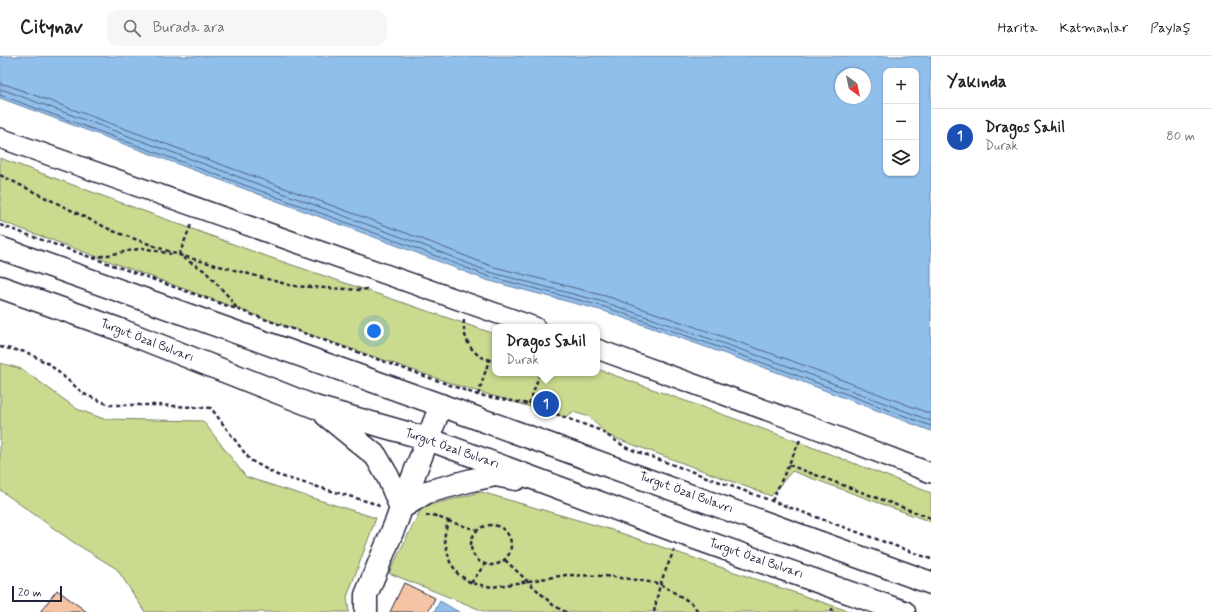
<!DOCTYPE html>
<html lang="tr">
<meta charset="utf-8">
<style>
body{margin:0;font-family:Mynerve,sans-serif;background:#f6f6f6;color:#222}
.controls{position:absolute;right:12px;top:12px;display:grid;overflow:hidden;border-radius:8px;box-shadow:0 1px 3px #0004}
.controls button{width:36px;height:36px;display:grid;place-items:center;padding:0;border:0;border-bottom:1px solid #e0e0e0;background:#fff;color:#222;font:20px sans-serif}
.compass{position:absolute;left:835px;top:12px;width:36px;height:36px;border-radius:50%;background:#fff;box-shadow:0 1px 3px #0004;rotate:147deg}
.scale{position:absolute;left:12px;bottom:10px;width:50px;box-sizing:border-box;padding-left:4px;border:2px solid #22223b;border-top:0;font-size:11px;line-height:14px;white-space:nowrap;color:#22223b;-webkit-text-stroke:3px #fff;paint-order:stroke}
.you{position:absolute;left:374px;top:275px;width:14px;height:14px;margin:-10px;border:3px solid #fff;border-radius:50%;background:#1a73e8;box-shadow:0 0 0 6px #1a73e833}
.badge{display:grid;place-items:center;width:26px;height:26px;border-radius:50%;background:#1a73e8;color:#fff;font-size:13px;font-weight:700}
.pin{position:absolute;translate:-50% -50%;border:2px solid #fff;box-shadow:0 1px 4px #0006}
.popup{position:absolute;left:492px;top:268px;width:108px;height:52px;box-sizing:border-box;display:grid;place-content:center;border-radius:8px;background:#fff;filter:drop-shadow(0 1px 3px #0005);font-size:13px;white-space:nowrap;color:#767676}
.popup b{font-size:15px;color:#222}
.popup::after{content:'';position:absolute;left:50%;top:100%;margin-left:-8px;border:8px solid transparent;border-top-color:#fff}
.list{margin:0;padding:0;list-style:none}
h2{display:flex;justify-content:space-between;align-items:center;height:52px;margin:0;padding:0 16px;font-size:17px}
h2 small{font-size:13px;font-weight:400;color:#767676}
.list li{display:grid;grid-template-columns:26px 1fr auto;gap:12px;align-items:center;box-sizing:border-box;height:56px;padding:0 16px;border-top:1px solid #e0e0e0}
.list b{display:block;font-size:15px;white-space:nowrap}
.list p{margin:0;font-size:13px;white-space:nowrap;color:#767676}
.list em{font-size:13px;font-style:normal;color:#767676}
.icon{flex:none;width:22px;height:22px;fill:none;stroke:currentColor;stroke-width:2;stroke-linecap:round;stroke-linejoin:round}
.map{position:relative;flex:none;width:931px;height:556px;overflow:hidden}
header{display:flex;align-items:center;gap:24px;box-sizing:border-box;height:56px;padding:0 20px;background:#fff;border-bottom:1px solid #e0e0e0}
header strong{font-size:19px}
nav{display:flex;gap:22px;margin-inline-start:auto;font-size:14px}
.search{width:280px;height:36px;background:#f6f6f6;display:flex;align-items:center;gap:10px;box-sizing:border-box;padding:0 14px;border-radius:12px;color:#767676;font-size:15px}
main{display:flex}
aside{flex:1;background:#fff}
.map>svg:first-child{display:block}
.green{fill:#cadb8f;stroke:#767e65}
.water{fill:#91bfeb;stroke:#6580a5;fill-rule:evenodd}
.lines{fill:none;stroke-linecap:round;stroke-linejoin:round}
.shore{stroke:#4e6181;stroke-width:1}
.building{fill:#f5c4a5;stroke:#22223b}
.street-casing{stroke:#22223b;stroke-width:22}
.secondary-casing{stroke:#22223b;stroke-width:25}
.highway-casing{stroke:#22223b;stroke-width:25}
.path{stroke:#22223b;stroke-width:2.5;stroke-dasharray:4 3;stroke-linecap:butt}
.street{stroke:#fff;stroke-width:19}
.secondary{stroke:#fff;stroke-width:22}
.highway{stroke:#fff;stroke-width:22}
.labels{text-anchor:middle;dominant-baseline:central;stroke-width:4;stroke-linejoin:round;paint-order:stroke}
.street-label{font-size:12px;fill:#22223b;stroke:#fff}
</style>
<header>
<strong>Citynav</strong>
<div class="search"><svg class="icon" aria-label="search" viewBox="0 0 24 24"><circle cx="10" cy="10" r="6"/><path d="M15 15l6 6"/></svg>Burada ara</div>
<nav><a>Harita</a><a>Katmanlar</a><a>Paylaş</a></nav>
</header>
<main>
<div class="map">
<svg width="931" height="556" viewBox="0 0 931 556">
<rect width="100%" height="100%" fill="#fff"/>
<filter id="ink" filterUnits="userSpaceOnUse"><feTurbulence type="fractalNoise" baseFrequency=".025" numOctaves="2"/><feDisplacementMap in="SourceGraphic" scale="8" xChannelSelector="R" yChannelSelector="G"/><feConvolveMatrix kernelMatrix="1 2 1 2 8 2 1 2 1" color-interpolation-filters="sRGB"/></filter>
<g filter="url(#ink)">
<path class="green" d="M0,102L260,198L495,278V317H597V313L796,385L931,437V466L792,415L771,440L607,379L590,361L573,356L565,361L459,330L274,266L0,165Z
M0,307L22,313L77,353L104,363L203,365L246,421L376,462L347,541L349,556H145L117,513L73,486L0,434Z
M481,436L612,474L851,556H486L389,517L422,451Z"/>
<path class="water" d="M0,0H931V375L782,318L604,255L486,224L417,197L0,42ZM886,15H916V117H886ZM841,18H865V42H841Z
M440,545L459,556H434Z"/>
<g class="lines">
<path class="shore" d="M0,28L7,29L422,183L491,210L609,241L787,303L931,358
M0,34H4L420,188L489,216L607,247L785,309L931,365
M0,39L418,193L487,220L605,251L783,314L931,370"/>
</g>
<path class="building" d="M404,527L435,542L428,556H390Z
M57,534L87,556H40Z"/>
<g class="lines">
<defs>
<path id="street" d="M0,82L535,271
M597,293L807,369L931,417"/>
<path id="secondary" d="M366,556V539L397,464L401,452"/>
<path id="highway" d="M0,192L471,360L931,527
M0,231L118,273L315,351L428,383L681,477L904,556
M326,359L376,400L388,421L401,452
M401,452L427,436L472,424L495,419L516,423
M401,452L441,349"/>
</defs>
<use href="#street" class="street-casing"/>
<use href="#secondary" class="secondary-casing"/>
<use href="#highway" class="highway-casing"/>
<path class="path" d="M0,119L113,175L179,199L293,230L362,234L370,232
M0,169L478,339L529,348L599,374L627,392L931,503
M179,199L191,169
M93,202L143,192L171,198
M183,202L205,215L228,240L238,254
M464,264C462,284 474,304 495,304
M0,291L26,296L49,308L84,338L110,349H156L211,352L250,404L277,419L376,448L380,451
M478,339L489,304
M529,348L540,317
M789,409L931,462
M772,445L800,384
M426,460L433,459L448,465L444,482L450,506L458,518L471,527L492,531L566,519L605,520L637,524L660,528L690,546L699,556
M448,465L477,474
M471 489a20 20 0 1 1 40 0a20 20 0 1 1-40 0Z
M505,504L553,549L566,556
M471,527L485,508
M654,556L660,528L674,494
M832,556V549"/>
<use href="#street" class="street"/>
<use href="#secondary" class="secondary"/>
<use href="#highway" class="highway"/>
</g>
</g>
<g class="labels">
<g class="street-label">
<text transform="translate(147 285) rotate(21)">Turgut Özal Bulvarı</text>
<text transform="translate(452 393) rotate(19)">Turgut Özal Bulvarı</text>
<text transform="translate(686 437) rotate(20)">Turgut Özal Bulavrı</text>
<text transform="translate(756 503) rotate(19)">Turgut Özal Bulvarı</text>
</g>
</g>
</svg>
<div class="controls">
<button>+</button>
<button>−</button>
<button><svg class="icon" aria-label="layers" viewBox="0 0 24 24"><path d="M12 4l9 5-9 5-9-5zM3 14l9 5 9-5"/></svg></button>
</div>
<svg class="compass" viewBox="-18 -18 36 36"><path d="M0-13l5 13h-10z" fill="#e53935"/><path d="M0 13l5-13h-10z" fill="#767676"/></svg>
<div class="scale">20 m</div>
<div class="you"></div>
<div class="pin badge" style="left:546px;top:348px;background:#1a4fb4">1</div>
<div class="popup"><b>Dragos Sahil</b>Durak</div>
</div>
<aside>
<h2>Yakında<small></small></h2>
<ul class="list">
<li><span class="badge" style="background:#1a4fb4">1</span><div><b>Dragos Sahil</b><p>Durak</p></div><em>80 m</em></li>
</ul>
</aside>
</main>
